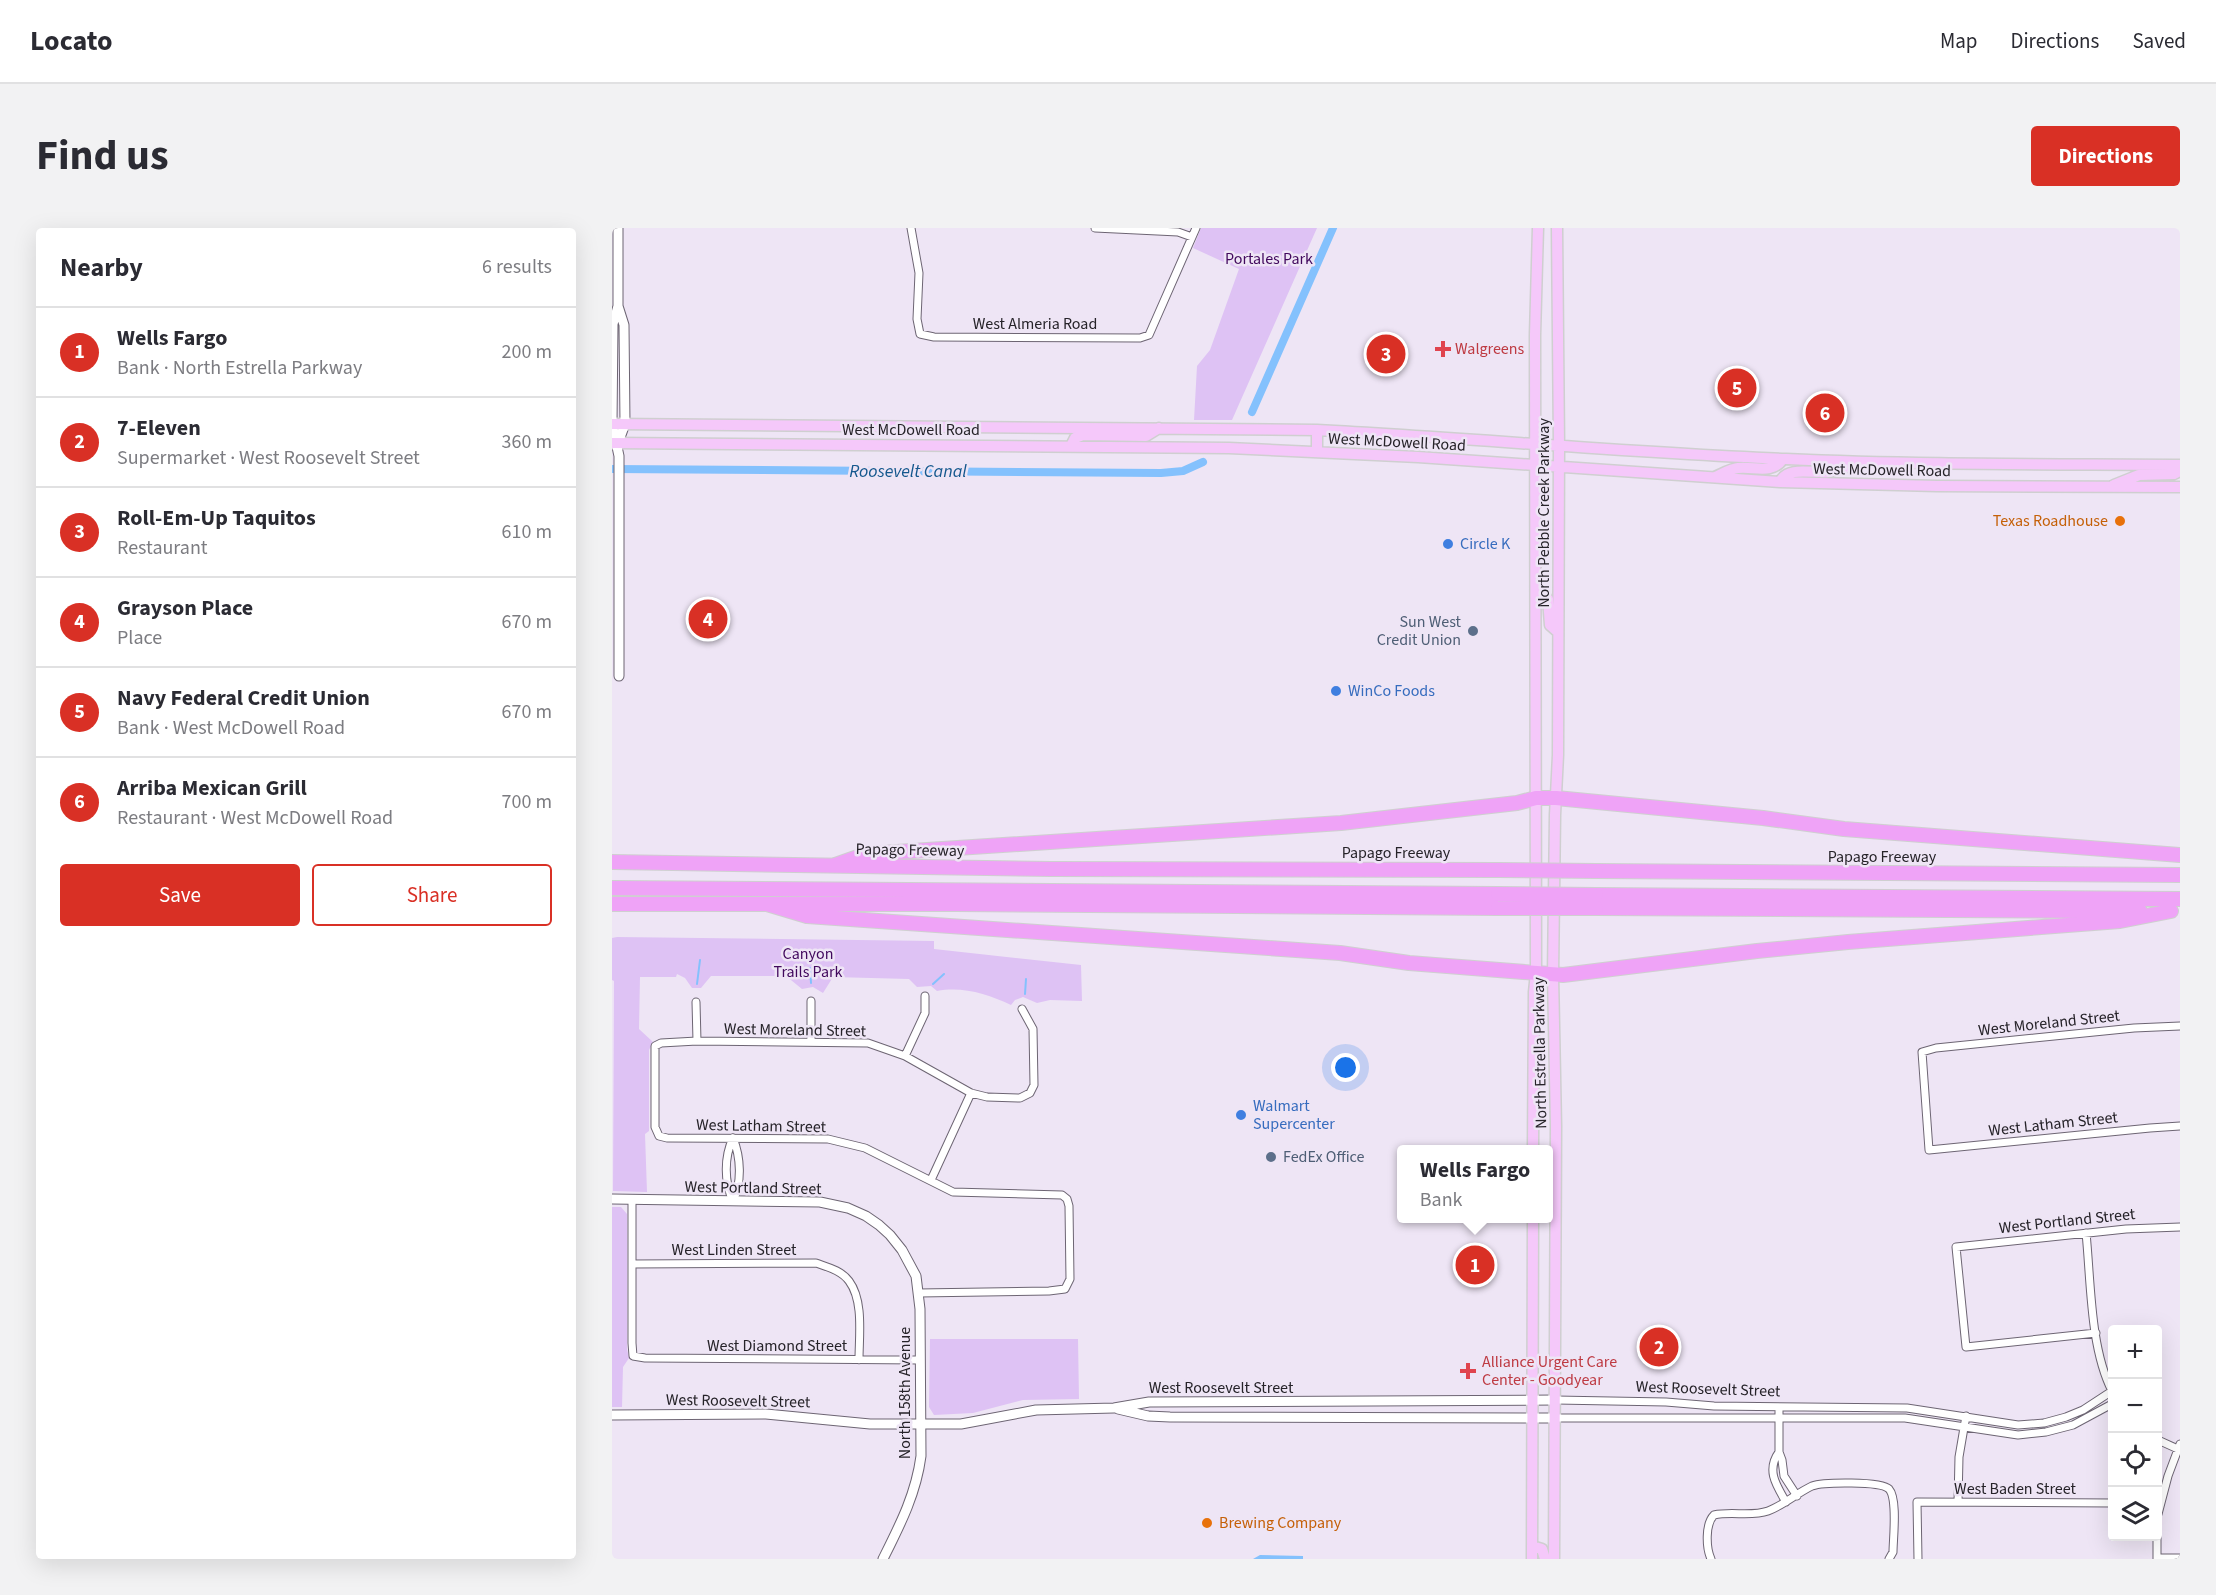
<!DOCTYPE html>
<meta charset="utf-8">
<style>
body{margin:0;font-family:"Source Sans 3",sans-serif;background:#f2f2f3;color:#2b2b33}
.controls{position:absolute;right:18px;bottom:18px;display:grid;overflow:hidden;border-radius:6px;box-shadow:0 6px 24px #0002}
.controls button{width:54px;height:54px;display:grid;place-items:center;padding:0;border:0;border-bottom:2px solid #e1e1e2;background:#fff;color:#2b2b33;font:30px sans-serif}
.you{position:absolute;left:734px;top:840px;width:21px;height:21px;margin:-15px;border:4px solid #fff;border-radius:50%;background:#1a73e8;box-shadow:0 0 0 9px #1a73e833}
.badge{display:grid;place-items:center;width:39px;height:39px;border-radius:50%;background:#d93025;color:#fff;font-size:20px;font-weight:700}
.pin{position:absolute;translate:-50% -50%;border:3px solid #fff;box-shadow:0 2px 6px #0006}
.popup{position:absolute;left:785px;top:917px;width:156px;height:78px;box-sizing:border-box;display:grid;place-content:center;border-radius:6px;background:#fff;filter:drop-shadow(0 2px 4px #0005);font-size:20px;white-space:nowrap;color:#7c7c81}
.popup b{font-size:22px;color:#2b2b33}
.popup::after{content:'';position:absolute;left:50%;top:100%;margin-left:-12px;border:12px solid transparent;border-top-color:#fff}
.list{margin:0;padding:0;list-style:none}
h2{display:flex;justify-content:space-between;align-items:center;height:78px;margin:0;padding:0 24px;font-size:26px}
h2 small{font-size:20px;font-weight:400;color:#7c7c81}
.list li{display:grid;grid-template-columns:39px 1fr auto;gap:18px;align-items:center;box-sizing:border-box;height:90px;padding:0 24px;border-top:2px solid #e1e1e2}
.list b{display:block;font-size:22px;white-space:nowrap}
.list p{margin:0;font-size:20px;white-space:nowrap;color:#7c7c81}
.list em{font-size:20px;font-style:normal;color:#7c7c81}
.actions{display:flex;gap:12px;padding:18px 24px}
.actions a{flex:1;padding:14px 0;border:2px solid #d93025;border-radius:6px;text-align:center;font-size:21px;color:#d93025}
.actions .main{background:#d93025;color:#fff}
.icon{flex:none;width:33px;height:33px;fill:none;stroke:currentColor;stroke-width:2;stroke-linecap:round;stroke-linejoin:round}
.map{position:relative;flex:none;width:1568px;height:1331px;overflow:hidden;border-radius:6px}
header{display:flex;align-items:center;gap:36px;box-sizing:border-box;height:84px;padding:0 30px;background:#fff;border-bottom:2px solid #e1e1e2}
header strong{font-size:28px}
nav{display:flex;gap:33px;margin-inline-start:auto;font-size:21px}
.intro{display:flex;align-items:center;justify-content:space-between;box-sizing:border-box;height:144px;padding:0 36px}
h1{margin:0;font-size:42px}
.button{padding:15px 27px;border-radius:6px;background:#d93025;color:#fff;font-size:21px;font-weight:700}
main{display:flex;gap:36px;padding:0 36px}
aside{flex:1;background:#fff;border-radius:6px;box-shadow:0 6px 24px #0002}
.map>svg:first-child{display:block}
.green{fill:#dec2f4}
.water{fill:#84c1fd}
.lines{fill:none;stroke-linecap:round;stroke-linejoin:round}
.stream{stroke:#84c1fd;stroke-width:2}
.canal{stroke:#84c1fd;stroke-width:8}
.minor-casing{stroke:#6d6573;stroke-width:9}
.tertiary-casing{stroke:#6d6573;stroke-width:11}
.primary-casing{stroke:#cfcfd0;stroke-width:13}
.motorway-casing{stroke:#cfcfd0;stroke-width:16}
.minor{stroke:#fff;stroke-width:7}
.tertiary{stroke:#fff;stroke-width:9}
.primary{stroke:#f5c8fa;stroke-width:10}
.motorway{stroke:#efa3f7;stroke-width:14}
.motorway-bridge-casing{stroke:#cfcfd0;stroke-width:16;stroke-linecap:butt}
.motorway-bridge{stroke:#efa3f7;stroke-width:14}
.health-dot{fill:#e0444e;stroke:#eee5f5;stroke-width:2}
.food-dot{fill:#e8710a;stroke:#eee5f5;stroke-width:2}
.shop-dot{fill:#3f7fe0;stroke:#eee5f5;stroke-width:2}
.service-dot{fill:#5c6f8a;stroke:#eee5f5;stroke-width:2}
.labels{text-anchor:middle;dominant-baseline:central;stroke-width:5;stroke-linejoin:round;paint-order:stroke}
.park-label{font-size:16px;fill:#41085d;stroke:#eee5f5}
.street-label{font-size:16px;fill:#262329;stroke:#eee5f5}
.health-label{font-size:16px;fill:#be3a42;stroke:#eee5f5;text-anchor:start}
.food-label{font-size:16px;fill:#c56008;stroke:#eee5f5;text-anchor:end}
.shop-label{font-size:16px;fill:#366cbe;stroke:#eee5f5;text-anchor:start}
.service-label{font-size:16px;fill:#4e5e75;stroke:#eee5f5;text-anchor:end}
.water-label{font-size:18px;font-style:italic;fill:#14578d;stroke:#eee5f5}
</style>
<header>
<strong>Locato</strong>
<nav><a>Map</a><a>Directions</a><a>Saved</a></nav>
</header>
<div class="intro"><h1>Find us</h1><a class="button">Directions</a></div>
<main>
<aside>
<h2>Nearby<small>6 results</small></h2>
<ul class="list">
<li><span class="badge">1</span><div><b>Wells Fargo</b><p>Bank · North Estrella Parkway</p></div><em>200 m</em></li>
<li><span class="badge">2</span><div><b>7-Eleven</b><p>Supermarket · West Roosevelt Street</p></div><em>360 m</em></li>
<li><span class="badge">3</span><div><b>Roll-Em-Up Taquitos</b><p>Restaurant</p></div><em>610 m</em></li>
<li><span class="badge">4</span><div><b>Grayson Place</b><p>Place</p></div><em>670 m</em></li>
<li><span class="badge">5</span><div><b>Navy Federal Credit Union</b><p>Bank · West McDowell Road</p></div><em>670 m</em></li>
<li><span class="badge">6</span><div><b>Arriba Mexican Grill</b><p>Restaurant · West McDowell Road</p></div><em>700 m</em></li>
</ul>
<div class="actions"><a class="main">Save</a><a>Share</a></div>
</aside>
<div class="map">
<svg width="1568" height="1331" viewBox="0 0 1568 1331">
<rect width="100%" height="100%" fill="#eee5f5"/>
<path class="green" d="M589,0H705L620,192H582L585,138L598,122L627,41L581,20Z
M5,709L322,713V721L469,737L470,773L438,772L425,775L411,769L403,772L399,777C376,766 350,758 325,763L319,758L305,759L297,751L221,749L211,765L201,759L190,761L174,748H99L89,760H80L73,750L65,746L64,749H28L27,801L41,814L37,822V903L33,906L35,964L1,963L2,753L0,752V710Z
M0,979H9L15,986V1121L17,1130L11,1139L10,1179H0Z
M318,1111H466L467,1171L411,1172L361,1185L322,1187L317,1179Z"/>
<path class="water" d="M648,1327L691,1328V1331H641Z"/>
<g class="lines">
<path class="stream" d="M198,740L199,755
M85,756L88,732
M321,756L332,746
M413,766L414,751"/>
<path class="canal" d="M640,184L721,0
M0,241L549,245L571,243L591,234"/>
<defs>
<path id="minor" d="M299,0L307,45L305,91L308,106L322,109L528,110L537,107L584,0
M483,0L566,4L580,9
M84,774L85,813
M1568,798L1522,800L1324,820L1310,824L1317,922L1538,900L1568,898
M199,814V773
M293,828L313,785V768
M319,952L359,865
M20,973V1115L21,1128L33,1130L308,1132
M121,973C112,954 112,929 121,910
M121,973C130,954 129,930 121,910
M1474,1005C1479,1054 1478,1120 1500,1163
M20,1036L204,1035C215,1039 229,1042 237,1053C252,1073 247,1108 247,1132
M307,1065L437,1063L453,1061L458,1051L457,978L455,971L450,967L341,964L253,920L216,911L55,910L47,908L43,899V818L49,815L85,813L256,815L293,828L359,865L375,869L408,870L418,865L422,857L421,801L410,781
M1484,1105L1354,1119L1344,1019L1514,1001L1568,999
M944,1172L1054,1174L1102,1178L1295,1180L1406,1197L1432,1195L1454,1189L1471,1182L1500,1163
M1167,1179V1224L1170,1232L1172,1248L1185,1268
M944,1190H1293L1406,1207L1434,1204L1461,1197L1500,1176
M1546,1212L1568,1222
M1167,1224C1154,1242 1164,1257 1174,1274
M1346,1274L1347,1229L1354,1188
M1546,1286L1556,1248L1568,1216
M1545,1330H1568
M1099,1331C1094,1320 1093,1296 1102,1287C1120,1283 1139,1289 1156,1283C1172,1277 1185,1265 1200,1258C1211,1254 1269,1253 1277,1261C1286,1271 1281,1311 1281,1324L1277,1331
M1306,1331L1305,1274L1500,1275
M1545,1331V1308"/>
<path id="tertiary" d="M6,0V78L1,96L0,196L7,228V448
M6,215L13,196L12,97L6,78
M0,971L208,974L236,980L254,988L267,997L278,1007L290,1022L304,1048L308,1081L309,1228C304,1266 288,1297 271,1331
M506,1181L536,1188L558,1189L944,1190
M0,1187L154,1186L258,1196H349L424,1182L502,1180L537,1174L944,1172"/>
<path id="primary" d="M0,196L705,202C861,210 1018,225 1174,231C1306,237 1437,236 1568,237
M705,202V224
M0,215L617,220L806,229L1168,254L1325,258L1568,259
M459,218L463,210L471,207L534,208L547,200
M1103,249C1110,246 1118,241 1126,240C1142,238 1160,247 1171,231
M1168,254C1176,237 1202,246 1217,244C1225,242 1233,240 1241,237
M1502,257L1527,247L1562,246L1568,243
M924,365L936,371L938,397L946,404
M921,922L922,764L924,745L923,107L926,0
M920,1318L930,1321L933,1331
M920,1331L921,990
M942,1331L944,898L941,747L943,587L946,527L947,217L945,0"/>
<path id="motorway" d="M0,634L439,641L886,642
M223,637L254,626L729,595L905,575L924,570H944L1151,590L1232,601L1568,627
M984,643L1568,647
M0,660L886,666
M984,667L1568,671
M0,676H344L886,680
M155,676L195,688L728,725L797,735L951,747L1145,723L1236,714L1508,693L1559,683
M984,680L1528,683"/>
</defs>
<use href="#minor" class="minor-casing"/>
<use href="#tertiary" class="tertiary-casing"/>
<use href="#primary" class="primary-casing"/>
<use href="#motorway" class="motorway-casing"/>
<use href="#minor" class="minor"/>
<use href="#tertiary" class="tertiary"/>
<use href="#primary" class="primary"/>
<use href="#motorway" class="motorway"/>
<defs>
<path id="motorway-bridge" d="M886,642L984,643
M886,666L984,667
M886,680H984"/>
</defs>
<use href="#motorway-bridge" class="motorway-bridge-casing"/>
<use href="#motorway-bridge" class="motorway-bridge"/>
</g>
<g class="health-dot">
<path d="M828 112h6v6h6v6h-6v6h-6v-6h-6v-6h6z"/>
<path d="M853 1134h6v6h6v6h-6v6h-6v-6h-6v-6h6z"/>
</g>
<g class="food-dot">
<circle cx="1508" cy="293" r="6"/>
<circle cx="595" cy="1295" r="6"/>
</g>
<g class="shop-dot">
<circle cx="836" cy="316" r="6"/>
<circle cx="724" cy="463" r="6"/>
<circle cx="629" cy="887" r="6"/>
</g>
<g class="service-dot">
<circle cx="861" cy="403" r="6"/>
<circle cx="659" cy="929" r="6"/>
</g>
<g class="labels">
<g class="park-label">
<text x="657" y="31">Portales Park</text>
<text x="196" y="726">Canyon<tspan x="196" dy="18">Trails Park</tspan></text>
</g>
<g class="street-label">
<text x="423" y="96">West Almeria Road</text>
<text x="299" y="202">West McDowell Road</text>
<text transform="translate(785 214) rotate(3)">West McDowell Road</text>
<text transform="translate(1270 242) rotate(1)">West McDowell Road</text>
<text transform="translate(932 285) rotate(-90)">North Pebble Creek Parkway</text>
<text transform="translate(298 622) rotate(1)">Papago Freeway</text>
<text x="784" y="625">Papago Freeway</text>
<text x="1270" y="629">Papago Freeway</text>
<text transform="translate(1437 795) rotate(-6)">West Moreland Street</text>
<text transform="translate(183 802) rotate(1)">West Moreland Street</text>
<text transform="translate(928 825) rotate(-91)">North Estrella Parkway</text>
<text transform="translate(1441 896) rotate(-6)">West Latham Street</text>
<text transform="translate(149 898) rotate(1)">West Latham Street</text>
<text transform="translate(141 960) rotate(1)">West Portland Street</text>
<text transform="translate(1455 993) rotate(-6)">West Portland Street</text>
<text x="122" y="1022">West Linden Street</text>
<text x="165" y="1118">West Diamond Street</text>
<text x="609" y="1160">West Roosevelt Street</text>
<text transform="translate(1096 1161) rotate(2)">West Roosevelt Street</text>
<text transform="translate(293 1165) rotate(-90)">North 158th Avenue</text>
<text transform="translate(126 1173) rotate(1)">West Roosevelt Street</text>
<text x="1403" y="1261">West Baden Street</text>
</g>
<g class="health-label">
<text x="843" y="121">Walgreens</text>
<text x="870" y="1134">Alliance Urgent Care<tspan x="870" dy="18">Center - Goodyear</tspan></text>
</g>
<g class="food-label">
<text x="1496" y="293">Texas Roadhouse</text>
<text x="607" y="1295" text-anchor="start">Brewing Company</text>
</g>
<g class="shop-label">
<text x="848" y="316">Circle K</text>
<text x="736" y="463">WinCo Foods</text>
<text x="641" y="878">Walmart<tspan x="641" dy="18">Supercenter</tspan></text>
</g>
<g class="service-label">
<text x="849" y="394">Sun West<tspan x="849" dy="18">Credit Union</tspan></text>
<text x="671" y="929" text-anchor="start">FedEx Office</text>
</g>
<g class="water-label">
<text x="296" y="243">Roosevelt Canal</text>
</g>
</g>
</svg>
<div class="controls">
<button>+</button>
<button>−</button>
<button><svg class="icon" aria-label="locate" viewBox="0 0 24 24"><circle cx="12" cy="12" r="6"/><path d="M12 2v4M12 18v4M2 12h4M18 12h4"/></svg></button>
<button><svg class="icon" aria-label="layers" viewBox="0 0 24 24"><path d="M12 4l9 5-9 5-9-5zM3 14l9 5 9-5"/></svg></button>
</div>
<div class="you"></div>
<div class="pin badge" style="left:863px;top:1037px">1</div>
<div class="popup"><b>Wells Fargo</b>Bank</div>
<div class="pin badge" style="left:1047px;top:1119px">2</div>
<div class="pin badge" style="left:774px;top:126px">3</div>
<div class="pin badge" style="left:96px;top:391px">4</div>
<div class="pin badge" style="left:1125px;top:160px">5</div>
<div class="pin badge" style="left:1213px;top:185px">6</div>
</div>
</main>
